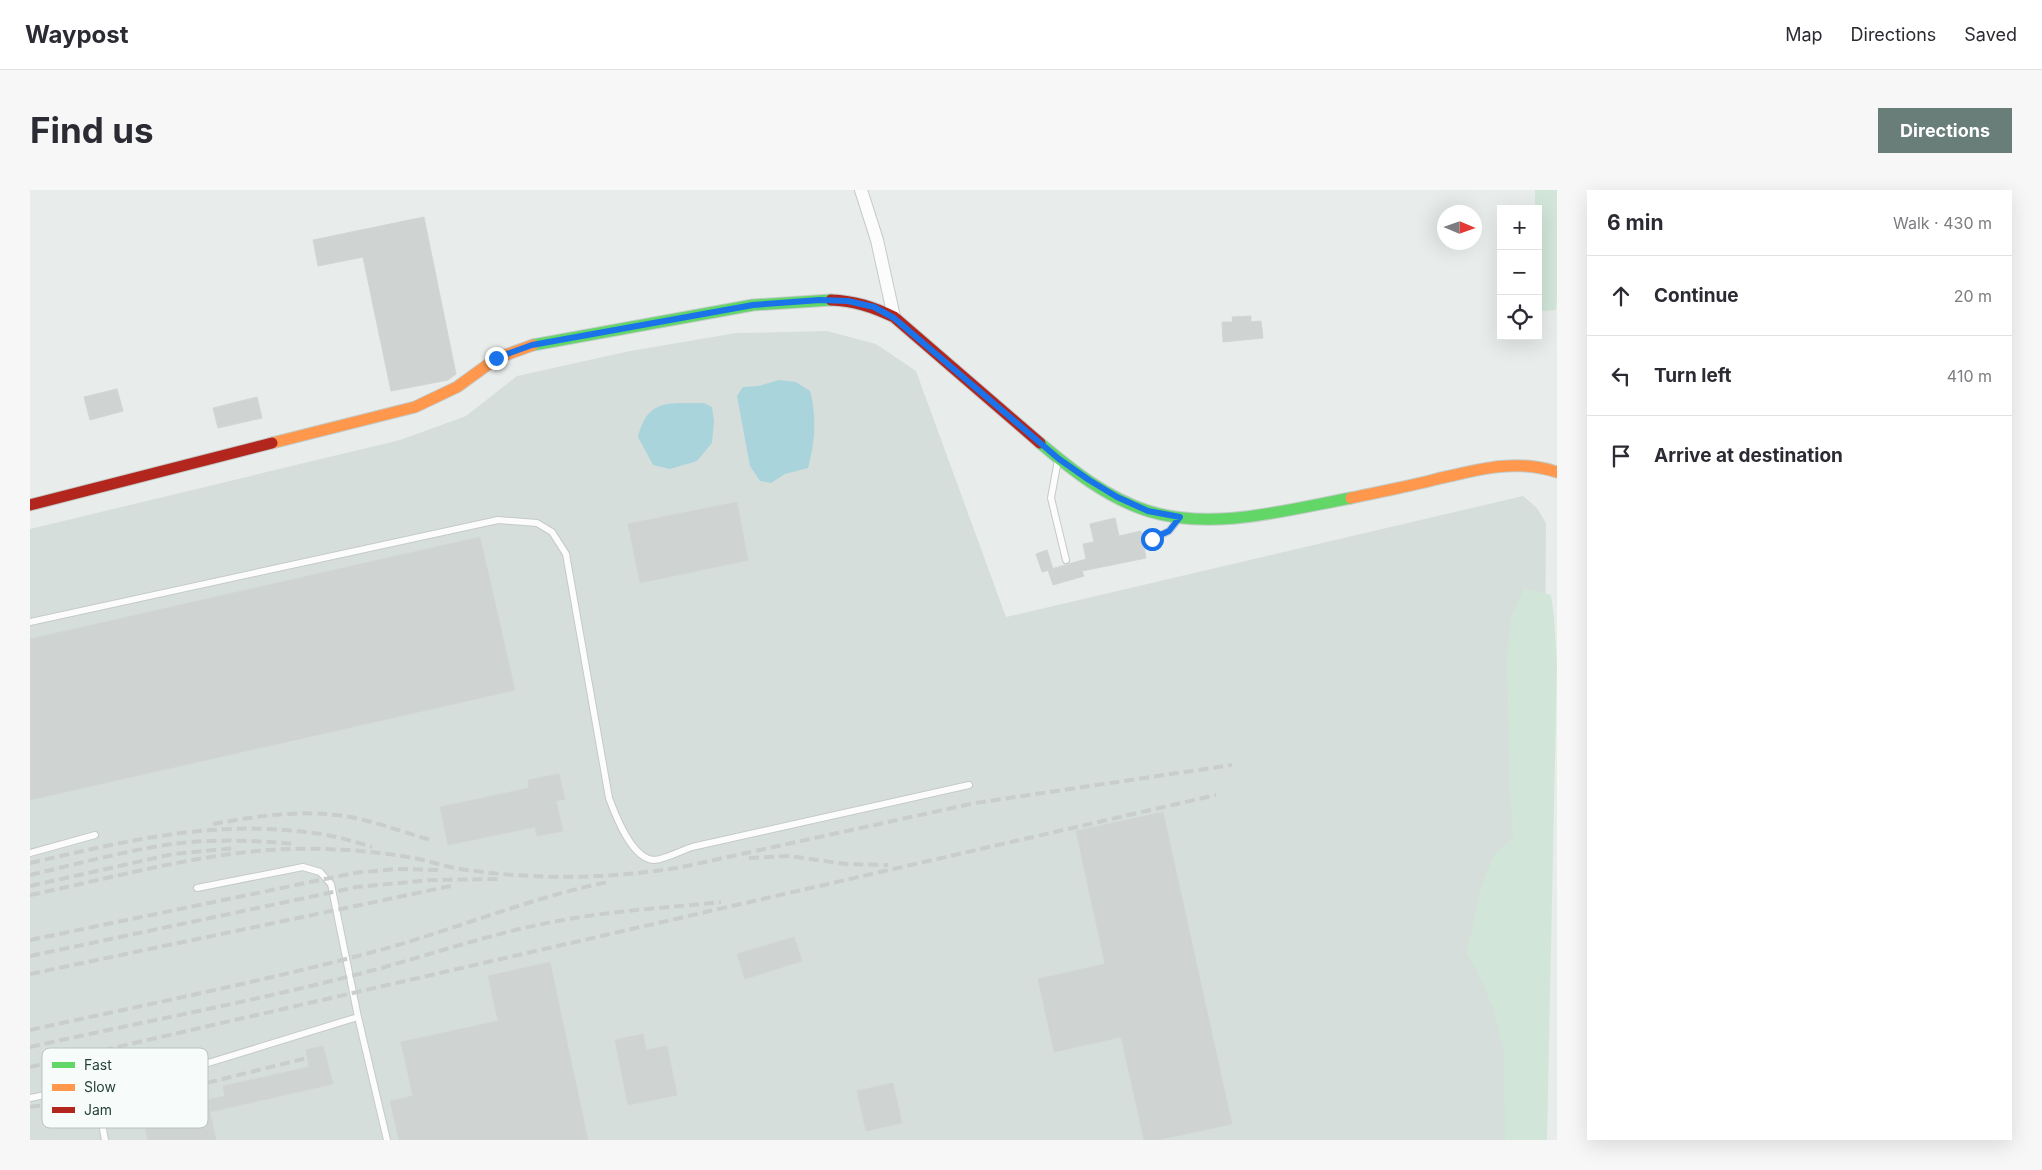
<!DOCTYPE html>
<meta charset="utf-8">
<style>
body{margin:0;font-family:Inter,sans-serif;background:#f7f7f7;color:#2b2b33}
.controls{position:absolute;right:15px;top:15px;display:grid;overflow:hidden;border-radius:0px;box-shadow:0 5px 20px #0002}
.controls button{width:45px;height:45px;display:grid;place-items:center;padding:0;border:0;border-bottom:1px solid #e1e1e2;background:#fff;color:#2b2b33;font:25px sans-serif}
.compass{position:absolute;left:1407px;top:15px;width:45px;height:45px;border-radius:50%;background:#fff;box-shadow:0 5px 20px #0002;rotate:92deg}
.stop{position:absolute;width:15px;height:15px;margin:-11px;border:4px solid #1a73e8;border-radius:50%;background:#fff}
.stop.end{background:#1a73e8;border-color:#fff;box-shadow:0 1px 5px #0008}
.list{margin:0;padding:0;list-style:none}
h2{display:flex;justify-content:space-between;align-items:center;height:65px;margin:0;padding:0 20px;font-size:21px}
h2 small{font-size:16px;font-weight:400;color:#7c7c81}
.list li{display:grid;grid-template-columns:32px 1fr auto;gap:15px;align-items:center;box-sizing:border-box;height:80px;padding:0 20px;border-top:1px solid #e1e1e2}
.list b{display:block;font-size:19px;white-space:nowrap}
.list em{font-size:16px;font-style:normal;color:#7c7c81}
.icon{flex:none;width:28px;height:28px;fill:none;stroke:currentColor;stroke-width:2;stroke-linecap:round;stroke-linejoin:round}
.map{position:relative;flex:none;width:1527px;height:950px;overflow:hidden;border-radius:0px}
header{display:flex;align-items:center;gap:30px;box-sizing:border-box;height:70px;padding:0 25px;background:#fff;border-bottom:1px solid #e1e1e2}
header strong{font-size:24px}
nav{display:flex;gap:28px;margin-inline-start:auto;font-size:18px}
.intro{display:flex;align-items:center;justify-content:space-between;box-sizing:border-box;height:120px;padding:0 30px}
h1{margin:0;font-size:35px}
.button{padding:12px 22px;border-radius:0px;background:#697e78;color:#fff;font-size:18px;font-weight:700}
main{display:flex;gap:30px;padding:0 30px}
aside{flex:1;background:#fff;border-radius:0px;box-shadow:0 5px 20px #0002}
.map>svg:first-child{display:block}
.built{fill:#d6dedb}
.green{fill:#d1e6d8}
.water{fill:#a9d4db}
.building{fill:#cfd4d2;stroke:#d1d6d4}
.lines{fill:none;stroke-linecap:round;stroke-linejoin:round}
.lane-casing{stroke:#c5cac8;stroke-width:8}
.street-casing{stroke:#c5cac8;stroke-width:14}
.fast-casing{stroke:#c3cbc8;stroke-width:13}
.slow-casing{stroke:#c3cbc8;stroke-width:13}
.jam-casing{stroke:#c3cbc8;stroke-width:13}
.lane{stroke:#fcfcfc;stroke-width:6}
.street{stroke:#fcfcfc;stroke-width:12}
.fast{stroke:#63d668;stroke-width:11}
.slow{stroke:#ff974d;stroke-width:11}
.jam{stroke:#b3261e;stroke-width:11}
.rail{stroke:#c9cdcc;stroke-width:4;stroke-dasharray:10 5;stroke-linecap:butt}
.route{stroke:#1a73e8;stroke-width:6}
.key{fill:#f7fbf9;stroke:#b8c4c0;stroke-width:1}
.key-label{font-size:14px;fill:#24423a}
</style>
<header>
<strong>Waypost</strong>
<nav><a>Map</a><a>Directions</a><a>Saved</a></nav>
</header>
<div class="intro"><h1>Find us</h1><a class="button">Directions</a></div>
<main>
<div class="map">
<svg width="1527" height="950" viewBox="0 0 1527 950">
<rect width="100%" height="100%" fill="#e8edeb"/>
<path class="built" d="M797,141L846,154L886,181L976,427L1493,306L1507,318L1516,333L1512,950H0V339L370,250L436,226L487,186L600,161L706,143Z"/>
<path class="green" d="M1505,0H1527V109L1526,120L1514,121L1508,118V19H1505Z
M1494,398L1521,405L1524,427L1527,474L1517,950H1475L1474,862L1464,820L1453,793L1437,763L1451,698L1464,665L1483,648L1480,596L1477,468L1481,429Z"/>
<path class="water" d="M749,190L766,192L780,201C787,226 785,253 778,278L755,284L741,293L730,291L720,276L707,206L713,197L729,196Z
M674,213L682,217L684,231L682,253L667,271L640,279L623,275L608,247C618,207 640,214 674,213Z"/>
<path class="building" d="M394,27L426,184L418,190L361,201L333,67L288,76L283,50Z
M1221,126V132L1231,131L1233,148L1193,152L1192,132H1203L1202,127Z
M87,199L93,221L60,230L54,207Z
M227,207L232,228L188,238L183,218Z
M707,312L718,370L610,393L598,334Z
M1085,328L1089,346L1111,341L1116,368L1052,381L1054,386L1023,395L1018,380L1056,369L1053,354L1064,352L1060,334Z
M450,347L485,500L0,610V449Z
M1017,360L1023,379L1012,382L1006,364Z
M529,584L535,609L526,611L533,641L507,646L505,637L418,655L410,617L499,598L498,590Z
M1133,622L1202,934L1128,950H1114L1091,847L1024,862L1008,789L1075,774L1046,641Z
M764,747L772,771L715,789L707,764Z
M520,772L558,950H369L360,911L383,906L371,852L468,831L458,786Z
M613,844L616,860L637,856L647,905L598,915L585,850Z
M293,856L303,894L180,922L186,950H118L112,924L195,906L193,896L279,877L276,860Z
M863,893L872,933L836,941L827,901Z"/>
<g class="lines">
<defs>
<path id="lane" d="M1028,270L1021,308L1036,370
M1123,349L1139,341L1148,330
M0,432L468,330L507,333L522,342L536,364L579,608C586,627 602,669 624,670C633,670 653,660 662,657L939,595
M0,663L65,645
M167,698L273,677L290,682L301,694L328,827L357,950
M67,907L75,950
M0,908L20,904L59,908L67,907L328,827"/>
<path id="street" d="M831,0L847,50L864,127"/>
<path id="fast" d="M503,155L723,115L801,110
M1010,253C1042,280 1077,308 1118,321C1183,341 1256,320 1321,308"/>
<path id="slow" d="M242,253L385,217L427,197L467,168L503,155
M1321,308C1348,302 1376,297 1403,290C1445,280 1485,268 1527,282"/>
<path id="jam" d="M801,110C825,111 843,117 864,127L1010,253
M0,315L242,253"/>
</defs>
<use href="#lane" class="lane-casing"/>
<use href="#street" class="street-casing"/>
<use href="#fast" class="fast-casing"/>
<use href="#slow" class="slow-casing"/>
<use href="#jam" class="jam-casing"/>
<use href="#lane" class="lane"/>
<use href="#street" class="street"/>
<use href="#fast" class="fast"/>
<use href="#slow" class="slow"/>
<use href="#jam" class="jam"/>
<path class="rail" d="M183,634C222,627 264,620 305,625C337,628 369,641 401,650
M719,668L759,666L816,674L858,675
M0,673C97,651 182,629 283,643C303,645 323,651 342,657
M0,685C47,674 94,661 142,654C182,649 223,650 264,654
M0,696L143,664L206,658
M0,705C97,685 195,655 295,659C327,660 358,663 389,669C405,673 421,678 437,680C509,690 580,689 652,677L945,613L1202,575
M0,750L324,683L365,679L413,680
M0,766L327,697L401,690L470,689
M0,784L421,696
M0,840C114,815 230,792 343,762C422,741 498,708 578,692
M0,857C107,833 215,813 321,786C389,769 454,745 522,732C578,721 635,718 691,712
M0,877L1186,605
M0,917C31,912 61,919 92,914L277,868"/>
</g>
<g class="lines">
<path class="route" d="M466,168L502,155L723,115L790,110L818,111L844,117L864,128L1029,269L1059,290L1087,307L1118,321L1150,327L1139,341L1122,349"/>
</g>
<rect x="12" y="858" width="166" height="80" rx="8" class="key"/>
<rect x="22" y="872" width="23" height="6" fill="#63d668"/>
<rect x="22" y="894" width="23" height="7" fill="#ff974d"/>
<rect x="22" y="917" width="23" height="6" fill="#b3261e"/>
<g class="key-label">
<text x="54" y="880">Fast</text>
<text x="54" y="902">Slow</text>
<text x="54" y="925">Jam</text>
</g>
</svg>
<div class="controls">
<button>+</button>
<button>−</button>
<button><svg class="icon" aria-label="locate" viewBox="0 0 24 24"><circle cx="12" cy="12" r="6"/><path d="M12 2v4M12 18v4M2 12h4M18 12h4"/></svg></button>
</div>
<svg class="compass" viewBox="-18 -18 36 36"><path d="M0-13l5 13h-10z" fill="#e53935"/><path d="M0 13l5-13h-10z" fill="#7c7c81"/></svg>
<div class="stop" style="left:1122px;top:349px"></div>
<div class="stop end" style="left:466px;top:168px"></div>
</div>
<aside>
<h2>6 min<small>Walk · 430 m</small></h2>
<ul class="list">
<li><svg class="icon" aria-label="ahead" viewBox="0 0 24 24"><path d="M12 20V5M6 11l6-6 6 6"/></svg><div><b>Continue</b></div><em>20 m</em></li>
<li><svg class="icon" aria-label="left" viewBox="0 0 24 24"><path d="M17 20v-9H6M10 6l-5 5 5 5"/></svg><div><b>Turn left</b></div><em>410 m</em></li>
<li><svg class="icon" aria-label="arrive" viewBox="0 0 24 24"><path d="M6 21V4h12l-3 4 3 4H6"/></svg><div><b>Arrive at destination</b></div></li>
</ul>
</aside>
</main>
